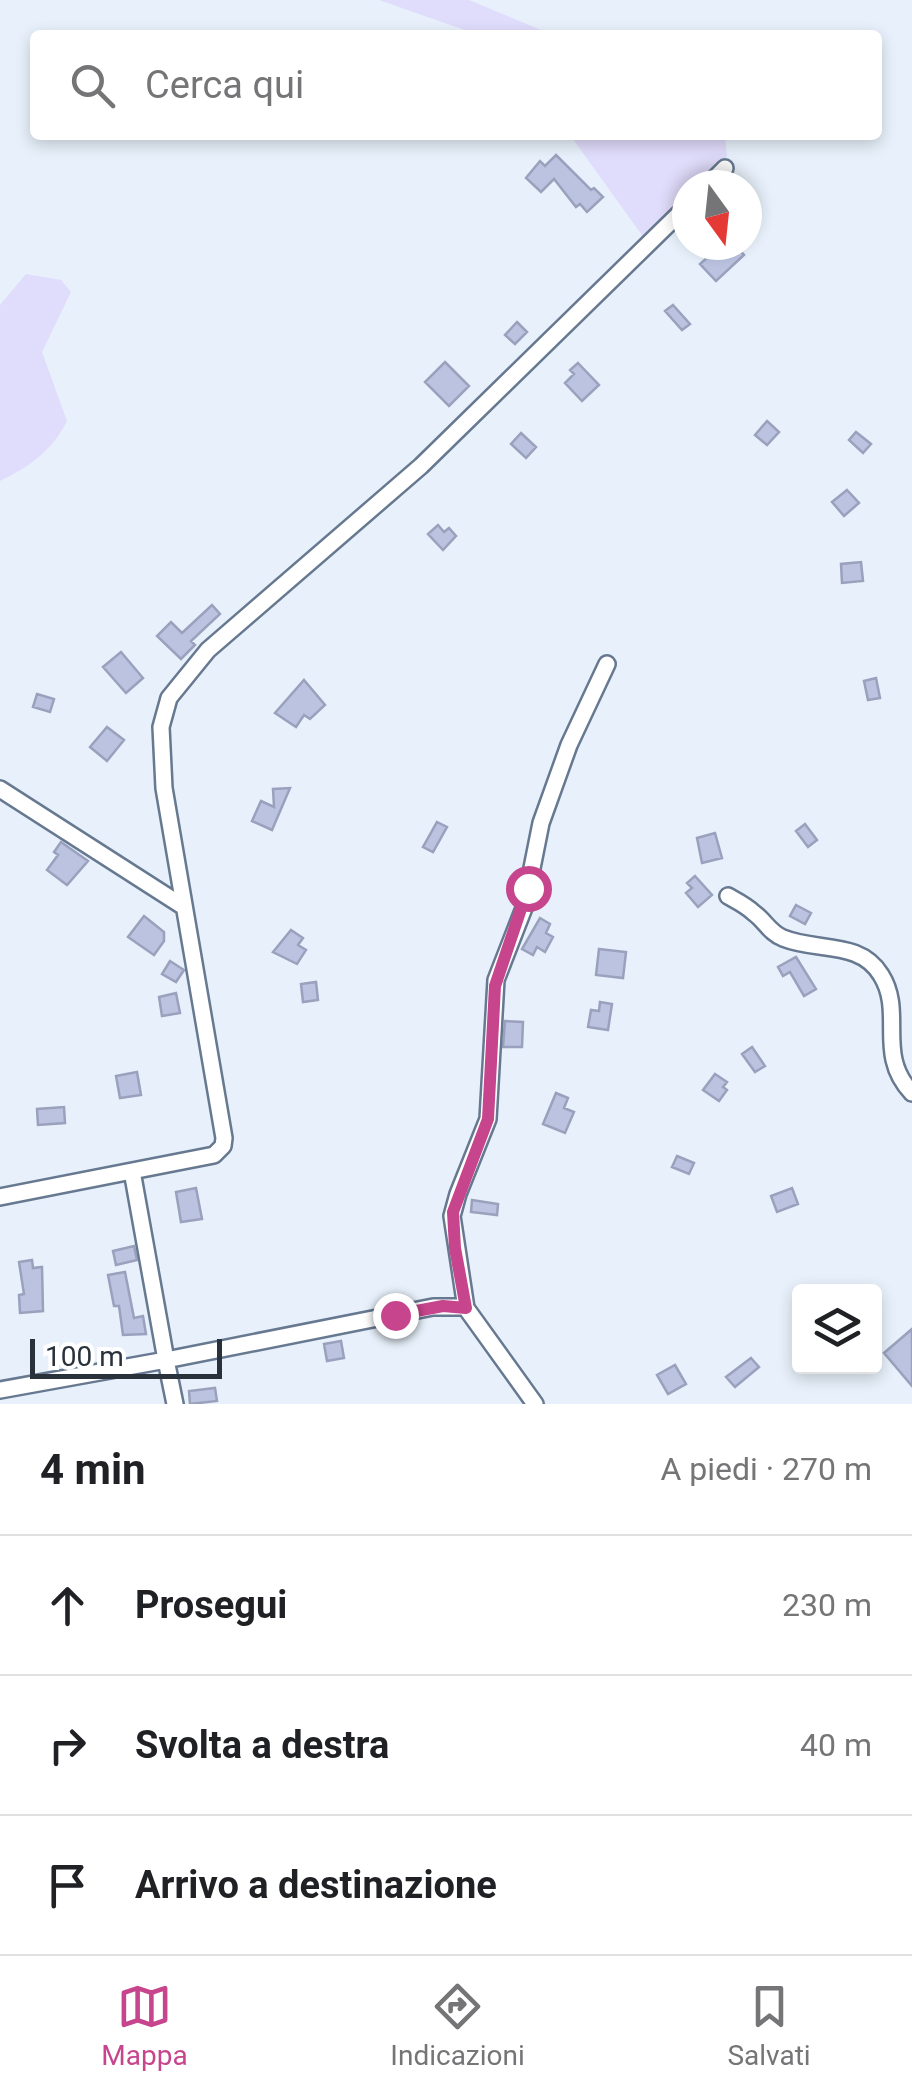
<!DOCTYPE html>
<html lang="it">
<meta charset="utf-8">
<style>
body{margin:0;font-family:Roboto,sans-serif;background:#f2f2f2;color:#202124}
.controls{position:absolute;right:30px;bottom:30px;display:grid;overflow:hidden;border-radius:10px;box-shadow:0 5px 15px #0003}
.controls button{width:90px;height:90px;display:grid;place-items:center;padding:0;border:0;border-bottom:2px solid #e0e0e0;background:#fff;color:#202124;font:50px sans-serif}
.compass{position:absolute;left:672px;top:170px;width:90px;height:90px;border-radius:50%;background:#fff;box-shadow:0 5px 15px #0003;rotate:165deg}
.scale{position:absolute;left:30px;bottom:25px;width:192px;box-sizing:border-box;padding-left:10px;border:5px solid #29313b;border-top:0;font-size:28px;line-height:35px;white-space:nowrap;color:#29313b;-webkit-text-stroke:8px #fff;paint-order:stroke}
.stop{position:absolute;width:30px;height:30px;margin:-22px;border:8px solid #c7458d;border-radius:50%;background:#fff}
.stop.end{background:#c7458d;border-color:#fff;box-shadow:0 2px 10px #0008}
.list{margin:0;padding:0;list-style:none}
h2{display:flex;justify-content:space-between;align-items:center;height:130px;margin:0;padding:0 40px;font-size:42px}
h2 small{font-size:32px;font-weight:400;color:#757577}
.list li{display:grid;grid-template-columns:65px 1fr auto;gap:30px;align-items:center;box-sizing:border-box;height:140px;padding:0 40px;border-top:2px solid #e0e0e0}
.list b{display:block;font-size:38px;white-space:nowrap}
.list em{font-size:32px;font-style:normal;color:#757577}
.icon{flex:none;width:55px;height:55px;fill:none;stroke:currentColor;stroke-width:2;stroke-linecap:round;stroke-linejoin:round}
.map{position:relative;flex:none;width:912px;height:1404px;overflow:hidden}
.search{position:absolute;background:#fff;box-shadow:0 5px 15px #0003;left:30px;right:30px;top:30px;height:110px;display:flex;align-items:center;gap:25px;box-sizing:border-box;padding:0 35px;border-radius:10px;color:#757577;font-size:38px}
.sheet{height:550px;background:#fff}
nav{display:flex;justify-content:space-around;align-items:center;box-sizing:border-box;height:140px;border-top:2px solid #e0e0e0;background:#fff;font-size:28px;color:#757577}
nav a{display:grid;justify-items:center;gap:5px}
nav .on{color:#c7458d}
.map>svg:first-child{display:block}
.green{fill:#e0dcfb}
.building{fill:#bbc3e0;stroke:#99a1bd;stroke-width:2.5}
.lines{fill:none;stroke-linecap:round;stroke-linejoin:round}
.street-casing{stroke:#677990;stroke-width:20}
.street{stroke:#fff;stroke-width:15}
.route{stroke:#c7458d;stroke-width:12}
</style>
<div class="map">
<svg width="912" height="1404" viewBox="0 0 912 1404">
<rect width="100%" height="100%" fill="#e8f1fb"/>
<path class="green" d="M379,0H469L553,35H479Z
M570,135H725L727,156L697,185H687V195L644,238Z
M26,274L61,280L71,292L42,352L67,421C52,451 29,467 0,481V305Z"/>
<path class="building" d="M556,155L591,190L594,188L603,197L587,212L580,204L576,207L554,179L541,192L526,178L540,161L545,166Z
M721,245H735L744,255L716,281L700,264Z
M673,305L690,324L682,330L665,311Z
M517,322L527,332L515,344L505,335Z
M445,362L469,386L449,406L425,382Z
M578,363L599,385L582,401L565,383L574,374L570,370Z
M767,421L779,432L767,445L755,435Z
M856,432L871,444L863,453L849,440Z
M521,433L536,447L526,458L511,444Z
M847,490L859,503L844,516L832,502Z
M438,525L444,532L449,528L456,536L443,550L428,534Z
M861,562L863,581L842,583L841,564Z
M212,605L220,614L191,641L195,645L181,659L157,636L171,622L182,633Z
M121,652L143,678L126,693L103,667Z
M876,678L880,698L868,700L864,681Z
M304,680L325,705L310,719L304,715L296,727L275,713Z
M37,694L54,699L50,712L33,707Z
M107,727L124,740L107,761L90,747Z
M290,788L272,830L252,821L261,801L274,807L273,789Z
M437,822L447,827L433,852L423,847Z
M805,824L817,840L808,847L796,831Z
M715,833L722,858L702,863L697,838Z
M61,842L88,861L67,885L47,870L58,855L54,852Z
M695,876L712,895L698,907L686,893L692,888L687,883Z
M796,905L811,913L805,924L790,916Z
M144,916L164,932V941L154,955L128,937Z
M540,918L550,924L546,933L553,937L545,952L537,947L533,955L522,949Z
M291,930L303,938L298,945L306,950L297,964L273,952Z
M599,949L626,952L623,978L596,975Z
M796,957L816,989L804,996L790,972L783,976L778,967Z
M170,961L184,970L176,982L162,974Z
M316,982L318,1000L303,1002L301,984Z
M176,993L180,1013L162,1016L159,997Z
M600,1002L612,1004L608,1030L588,1027L591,1010L599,1011Z
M505,1021L523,1022L522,1047H503Z
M752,1047L765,1066L755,1072L742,1054Z
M137,1072L141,1095L120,1098L116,1076Z
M715,1074L727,1082L723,1087L727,1090L719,1101L703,1090Z
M556,1093L568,1098L564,1108L574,1112L565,1133L543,1124Z
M64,1107L65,1123L38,1125L37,1109Z
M677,1156L694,1163L689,1174L672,1167Z
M196,1188L202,1219L181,1222L176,1192Z
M792,1188L798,1204L777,1212L771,1196Z
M472,1200L498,1204L497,1215L471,1212Z
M134,1246L137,1260L116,1265L113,1251Z
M32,1260L33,1268L42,1267L43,1311L20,1313L19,1295L24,1294L19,1262Z
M125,1272L134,1318L143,1316L146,1334L123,1335L119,1306H114L108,1275Z
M912,1329V1386L884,1353Z
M341,1341L344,1358L327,1361L324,1344Z
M751,1358L759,1367L735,1387L726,1377Z
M675,1365L686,1384L668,1394L657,1375Z
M215,1388L217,1401L190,1404L189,1391Z"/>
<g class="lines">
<defs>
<path id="street" d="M708,185L725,168
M0,789L184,907
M728,896C737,901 747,906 754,913C765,921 770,933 783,938C817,952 860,940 881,975C905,1013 875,1054 912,1093
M0,1197L132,1171
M466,1308L452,1216L458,1194L488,1119L496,980L524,908L541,823L569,745L607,664
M0,1390L166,1360L175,1404
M535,1404L466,1308L462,1307H433L166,1360L132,1171L214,1155L223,1146L224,1138L164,788L161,727L169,698L208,650L421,466L687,206"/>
</defs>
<use href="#street" class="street-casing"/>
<use href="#street" class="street"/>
</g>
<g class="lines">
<path class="route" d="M395,1315L443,1306L466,1308L455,1248L453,1212L488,1119L495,986L528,888"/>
</g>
</svg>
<div class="controls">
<button><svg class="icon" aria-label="layers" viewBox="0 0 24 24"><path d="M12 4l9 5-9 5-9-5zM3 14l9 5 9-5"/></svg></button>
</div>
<svg class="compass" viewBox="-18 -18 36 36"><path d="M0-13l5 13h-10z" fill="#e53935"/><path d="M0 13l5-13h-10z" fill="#757577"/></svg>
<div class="scale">100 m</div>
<div class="stop" style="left:528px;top:888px"></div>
<div class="stop end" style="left:395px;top:1315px"></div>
<div class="search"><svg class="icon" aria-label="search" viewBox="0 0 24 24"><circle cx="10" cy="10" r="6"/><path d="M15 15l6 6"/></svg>Cerca qui</div>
</div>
<section class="sheet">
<h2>4 min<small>A piedi · 270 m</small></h2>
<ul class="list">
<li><svg class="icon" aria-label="ahead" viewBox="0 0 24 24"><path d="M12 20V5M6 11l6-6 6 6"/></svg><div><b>Prosegui</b></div><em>230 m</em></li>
<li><svg class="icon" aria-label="right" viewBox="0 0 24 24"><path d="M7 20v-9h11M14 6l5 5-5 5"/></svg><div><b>Svolta a destra</b></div><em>40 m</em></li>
<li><svg class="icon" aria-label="arrive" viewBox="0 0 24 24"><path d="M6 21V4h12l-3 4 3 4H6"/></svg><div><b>Arrivo a destinazione</b></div></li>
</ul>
</section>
<nav>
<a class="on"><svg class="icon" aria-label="map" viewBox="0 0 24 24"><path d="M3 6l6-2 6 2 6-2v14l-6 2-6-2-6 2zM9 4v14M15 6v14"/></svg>Mappa</a>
<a><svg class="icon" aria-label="directions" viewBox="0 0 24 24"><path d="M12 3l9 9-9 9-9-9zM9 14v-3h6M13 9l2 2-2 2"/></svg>Indicazioni</a>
<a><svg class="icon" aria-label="saved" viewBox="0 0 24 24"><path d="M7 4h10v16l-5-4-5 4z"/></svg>Salvati</a>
</nav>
